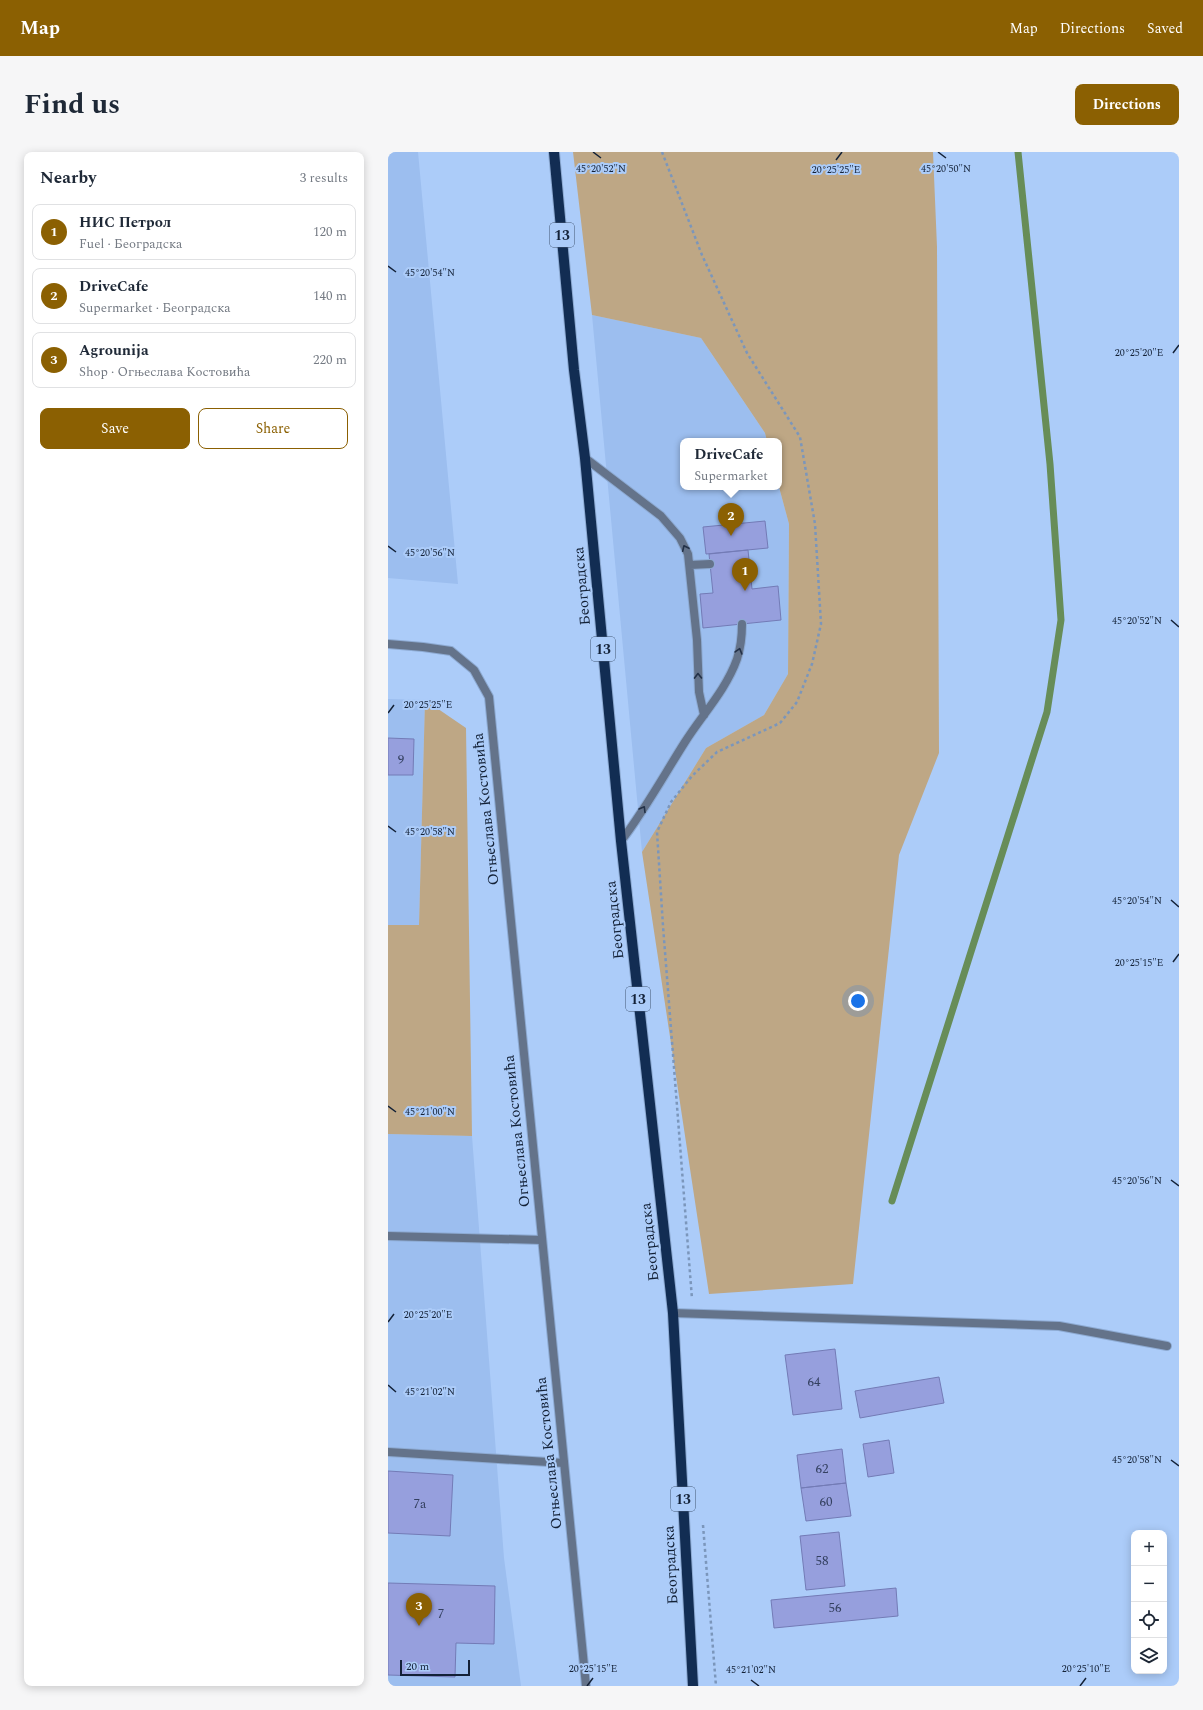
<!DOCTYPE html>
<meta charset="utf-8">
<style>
body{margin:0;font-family:Spectral,serif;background:#f6f6f7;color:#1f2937}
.controls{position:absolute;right:12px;bottom:12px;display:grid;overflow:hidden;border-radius:8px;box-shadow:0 2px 10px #0003}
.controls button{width:36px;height:36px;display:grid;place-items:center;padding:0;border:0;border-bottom:1px solid #e0e1e3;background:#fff;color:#1f2937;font:20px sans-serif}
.scale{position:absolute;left:12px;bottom:10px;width:70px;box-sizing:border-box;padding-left:4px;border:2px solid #132137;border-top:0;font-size:11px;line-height:14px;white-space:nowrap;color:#132137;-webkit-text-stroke:3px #acccf9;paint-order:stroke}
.you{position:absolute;left:470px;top:849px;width:14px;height:14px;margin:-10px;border:3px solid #fff;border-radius:50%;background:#1a73e8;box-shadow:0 0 0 6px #1a73e833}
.badge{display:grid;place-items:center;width:26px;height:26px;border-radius:50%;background:#8b6002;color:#fff;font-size:13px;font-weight:700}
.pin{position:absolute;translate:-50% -33px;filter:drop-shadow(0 1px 2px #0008)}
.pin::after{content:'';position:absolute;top:21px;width:14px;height:12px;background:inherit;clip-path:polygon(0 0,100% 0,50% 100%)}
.popup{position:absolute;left:292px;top:286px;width:102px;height:52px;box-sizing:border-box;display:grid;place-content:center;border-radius:8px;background:#fff;filter:drop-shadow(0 1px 3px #0005);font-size:13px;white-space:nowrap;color:#747a83}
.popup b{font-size:15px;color:#1f2937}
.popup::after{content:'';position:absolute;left:50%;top:100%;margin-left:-8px;border:8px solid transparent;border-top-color:#fff}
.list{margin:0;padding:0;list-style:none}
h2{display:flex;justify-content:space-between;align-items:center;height:52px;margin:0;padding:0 16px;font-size:17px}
h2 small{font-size:13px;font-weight:400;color:#747a83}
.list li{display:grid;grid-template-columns:26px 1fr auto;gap:12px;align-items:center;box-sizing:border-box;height:56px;margin:0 8px 8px;padding:0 8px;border:1px solid #e0e1e3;border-radius:8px}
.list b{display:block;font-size:15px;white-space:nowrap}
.list p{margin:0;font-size:13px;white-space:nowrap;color:#747a83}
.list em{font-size:13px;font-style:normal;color:#747a83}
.actions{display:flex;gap:8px;padding:12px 16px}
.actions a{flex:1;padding:9px 0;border:1px solid #8b6002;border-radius:8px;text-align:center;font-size:14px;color:#8b6002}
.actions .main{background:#8b6002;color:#fff}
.icon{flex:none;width:22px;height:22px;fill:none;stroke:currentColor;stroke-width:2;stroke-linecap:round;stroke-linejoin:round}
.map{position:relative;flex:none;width:791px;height:1534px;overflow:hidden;border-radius:8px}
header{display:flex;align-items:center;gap:24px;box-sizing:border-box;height:56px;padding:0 20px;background:#8b6002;color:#fff}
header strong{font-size:19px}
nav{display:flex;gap:22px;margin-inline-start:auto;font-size:14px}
.intro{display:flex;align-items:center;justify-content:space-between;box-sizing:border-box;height:96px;padding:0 24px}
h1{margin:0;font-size:28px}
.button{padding:10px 18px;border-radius:8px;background:#8b6002;color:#fff;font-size:14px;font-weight:700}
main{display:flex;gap:24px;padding:0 24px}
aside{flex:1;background:#fff;border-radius:8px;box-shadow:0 2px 10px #0003}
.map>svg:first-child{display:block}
.built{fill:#9cbeef}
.green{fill:#bea785}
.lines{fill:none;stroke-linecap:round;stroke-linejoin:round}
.stream{stroke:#678d58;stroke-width:7}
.building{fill:#969fdd;stroke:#737bb6}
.lane-casing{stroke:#8daad2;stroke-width:10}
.street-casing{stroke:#8daad2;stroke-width:10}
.primary-casing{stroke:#8daad2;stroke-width:12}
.path{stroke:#7b96bb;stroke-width:2.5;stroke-dasharray:3 3;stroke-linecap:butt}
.lane{stroke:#64738a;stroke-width:8}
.street{stroke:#64738a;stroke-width:8}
.primary{stroke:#122d53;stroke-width:10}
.oneway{stroke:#233148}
.ticks{fill:none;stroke:#132137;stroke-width:1.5}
.labels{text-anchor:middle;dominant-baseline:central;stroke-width:4;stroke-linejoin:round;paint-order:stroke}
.number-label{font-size:13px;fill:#344060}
.shield{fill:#acccf9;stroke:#415471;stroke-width:1}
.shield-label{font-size:14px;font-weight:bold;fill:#132137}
.street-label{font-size:15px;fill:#132137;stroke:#acccf9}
.ticks-label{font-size:10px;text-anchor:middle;fill:#132137;stroke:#acccf9;stroke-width:4;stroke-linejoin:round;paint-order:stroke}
</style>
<header>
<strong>Map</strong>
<nav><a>Map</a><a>Directions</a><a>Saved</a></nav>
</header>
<div class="intro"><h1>Find us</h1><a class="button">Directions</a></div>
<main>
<aside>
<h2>Nearby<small>3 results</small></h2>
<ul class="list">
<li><span class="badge">1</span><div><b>НИС Петрол</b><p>Fuel · Београдска</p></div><em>120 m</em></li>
<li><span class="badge">2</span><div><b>DriveCafe</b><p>Supermarket · Београдска</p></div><em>140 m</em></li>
<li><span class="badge">3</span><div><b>Agrounija</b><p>Shop · Огњеслава Костовића</p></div><em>220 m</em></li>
</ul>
<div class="actions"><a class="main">Save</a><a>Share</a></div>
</aside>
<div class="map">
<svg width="791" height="1534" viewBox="0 0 791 1534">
<rect width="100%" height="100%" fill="#acccf9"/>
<path class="built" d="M0,0H30L70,432L0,426Z
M204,163L313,186L377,281L379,289H295V335H391L401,372L400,522L376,563L318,596L254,700Z
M0,547L37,548L31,773H0Z
M0,982L84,984L116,1406L133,1534H0Z"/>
<path class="green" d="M185,0H545L549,95L551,601L511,703L465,1132L321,1142L254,700L318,596L376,563L400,522L401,372L391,335V289H379L377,281L313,186L204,163Z
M37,548L78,576L84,984L0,982V773H31Z"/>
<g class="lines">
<path class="stream" d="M504,1049L659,560L673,468L662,312L630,0"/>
</g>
<path class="building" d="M377,369L380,396L318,402L315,375Z
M360,398L364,437L390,434L393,468L315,476L312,442L325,441L321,402Z
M0,586L26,587L25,623H0Z
M447,1197L454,1257L405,1263L397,1203Z
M551,1225L556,1251L472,1266L467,1239Z
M501,1288L506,1321L480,1325L475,1292Z
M454,1297L458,1331L413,1336L409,1303Z
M0,1319L65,1323L62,1384L0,1381Z
M458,1331L463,1364L418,1369L413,1336Z
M451,1380L457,1434L418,1438L412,1384Z
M0,1431L107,1434L106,1492L68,1491L67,1525L0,1523Z
M508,1436L510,1464L386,1476L383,1448Z"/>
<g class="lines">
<defs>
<path id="lane" d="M197,306L273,364L292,386L300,402L309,488L311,540L316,563
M302,413L322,412
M233,689C257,658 276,623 297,590C314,563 338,538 349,507C353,495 354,485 354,472
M0,1084L154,1088
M285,1161L671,1174L779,1194
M0,1300L176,1311"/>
<path id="street" d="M0,492L35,495L63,499L86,518L101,545L198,1534"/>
<path id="primary" d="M166,0L186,218L197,306L233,689L285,1161L305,1534"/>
</defs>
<use href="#lane" class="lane-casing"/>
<use href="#street" class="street-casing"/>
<use href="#primary" class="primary-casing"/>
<path class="path" d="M274,0L314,103L359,201L412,285L427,372L433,472L424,512L409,550L392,571L329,600L304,624L283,650L269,680L275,774L304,1147
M315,1373L328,1534"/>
<use href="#lane" class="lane"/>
<use href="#street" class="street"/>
<use href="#primary" class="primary"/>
</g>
<defs><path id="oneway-chevron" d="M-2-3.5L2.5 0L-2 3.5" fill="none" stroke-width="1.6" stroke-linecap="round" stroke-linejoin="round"/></defs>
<g class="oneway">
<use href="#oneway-chevron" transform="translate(297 396) rotate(-115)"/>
<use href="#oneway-chevron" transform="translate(351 499) rotate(-74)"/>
<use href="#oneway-chevron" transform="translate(310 524) rotate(-91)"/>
<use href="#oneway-chevron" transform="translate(255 657) rotate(-59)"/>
</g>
<path class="ticks" d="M205,0L213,6M550,0L558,6M448,8L454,0M0,114L8,120M785,201L791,193M0,394L8,400M783,468L791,475M0,561L6,553M0,674L8,680M783,748L791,755M785,810L791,802M0,954L8,960M783,1028L791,1034M0,1170L6,1162M0,1233L8,1240M783,1308L791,1314M363,1528L371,1534M199,1534L205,1526M692,1534L698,1526"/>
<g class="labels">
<g class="number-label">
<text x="13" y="608">9</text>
<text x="426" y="1230">64</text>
<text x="434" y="1317">62</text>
<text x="438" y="1350">60</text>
<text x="32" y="1352">7a</text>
<text x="434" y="1409">58</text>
<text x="447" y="1456">56</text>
<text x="53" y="1462">7</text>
</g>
<g class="shield">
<rect x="162" y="71" width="24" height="24" rx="3"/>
<rect x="203" y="485" width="24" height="24" rx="3"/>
<rect x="238" y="835" width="24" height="24" rx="3"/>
<rect x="283" y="1335" width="24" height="24" rx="3"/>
</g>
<g class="shield-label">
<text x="174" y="83">13</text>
<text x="215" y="497">13</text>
<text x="250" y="847">13</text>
<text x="295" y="1347">13</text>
</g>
<g class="street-label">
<text transform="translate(194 434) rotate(-95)">Београдска</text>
<text transform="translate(98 657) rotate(-96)">Огњеслава Костовића</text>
<text transform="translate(227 768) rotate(-96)">Београдска</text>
<text transform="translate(129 979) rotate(-96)">Огњеслава Костовића</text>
<text transform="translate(262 1090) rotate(-96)">Београдска</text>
<text transform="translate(161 1301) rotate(-96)">Огњеслава Костовића</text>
<text transform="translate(283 1413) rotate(-93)">Београдска</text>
</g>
</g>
<g class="ticks-label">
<text x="213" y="20">45°20'52"N</text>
<text x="558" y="20">45°20'50"N</text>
<text x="448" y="21">20°25'25"E</text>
<text x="42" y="124">45°20'54"N</text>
<text x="751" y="204">20°25'20"E</text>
<text x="42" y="404">45°20'56"N</text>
<text x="749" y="472">45°20'52"N</text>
<text x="40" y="556">20°25'25"E</text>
<text x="42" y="683">45°20'58"N</text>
<text x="749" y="752">45°20'54"N</text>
<text x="751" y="814">20°25'15"E</text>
<text x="42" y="963">45°21'00"N</text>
<text x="749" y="1032">45°20'56"N</text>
<text x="40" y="1166">20°25'20"E</text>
<text x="42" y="1243">45°21'02"N</text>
<text x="749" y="1311">45°20'58"N</text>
<text x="205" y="1520">20°25'15"E</text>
<text x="698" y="1520">20°25'10"E</text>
<text x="363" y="1521">45°21'02"N</text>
</g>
</svg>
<div class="controls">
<button>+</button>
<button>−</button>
<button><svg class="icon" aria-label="locate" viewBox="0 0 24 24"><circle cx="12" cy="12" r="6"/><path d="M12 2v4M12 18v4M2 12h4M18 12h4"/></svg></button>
<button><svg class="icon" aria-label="layers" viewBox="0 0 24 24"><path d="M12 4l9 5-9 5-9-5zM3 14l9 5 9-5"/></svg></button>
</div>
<div class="scale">20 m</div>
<div class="you"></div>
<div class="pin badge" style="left:357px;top:439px">1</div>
<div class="pin badge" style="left:343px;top:384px">2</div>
<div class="popup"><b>DriveCafe</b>Supermarket</div>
<div class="pin badge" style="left:31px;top:1474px">3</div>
</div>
</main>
